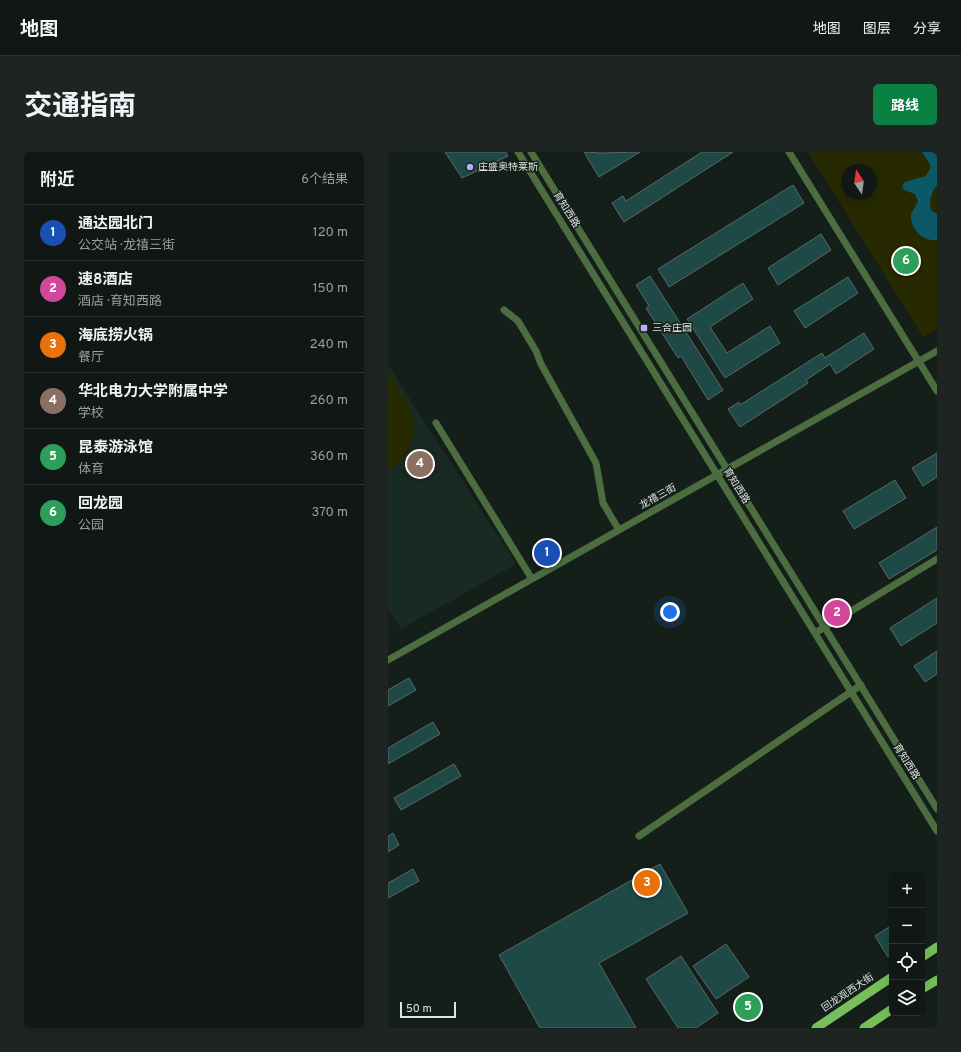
<!DOCTYPE html>
<html lang="zh">
<meta charset="utf-8">
<style>
body{margin:0;font-family:Overpass,"Noto Sans SC",sans-serif;background:#1e2422;color:#f1f3f6}
.controls{position:absolute;right:12px;bottom:12px;display:grid;overflow:hidden;border-radius:6px;box-shadow:0 4px 16px #0002}
.controls button{width:36px;height:36px;display:grid;place-items:center;padding:0;border:0;border-bottom:1px solid #303634;background:#101714;color:#f1f3f6;font:20px sans-serif}
.compass{position:absolute;left:453px;top:12px;width:36px;height:36px;border-radius:50%;background:#101714;box-shadow:0 4px 16px #0002;rotate:347deg}
.scale{position:absolute;left:12px;bottom:10px;width:56px;box-sizing:border-box;padding-left:4px;border:2px solid #dde4e1;border-top:0;font-size:11px;line-height:14px;white-space:nowrap;color:#dde4e1;-webkit-text-stroke:3px #151f1a;paint-order:stroke}
.you{position:absolute;left:282px;top:460px;width:14px;height:14px;margin:-10px;border:3px solid #fff;border-radius:50%;background:#1a73e8;box-shadow:0 0 0 6px #1a73e833}
.badge{display:grid;place-items:center;width:26px;height:26px;border-radius:50%;background:#0b8043;color:#fff;font-size:13px;font-weight:700}
.pin{position:absolute;translate:-50% -50%;border:2px solid #fff;box-shadow:0 1px 4px #0006}
.list{margin:0;padding:0;list-style:none}
h2{display:flex;justify-content:space-between;align-items:center;height:52px;margin:0;padding:0 16px;font-size:17px}
h2 small{font-size:13px;font-weight:400;color:#9c9fa0}
.list li{display:grid;grid-template-columns:26px 1fr auto;gap:12px;align-items:center;box-sizing:border-box;height:56px;padding:0 16px;border-top:1px solid #303634}
.list b{display:block;font-size:15px;white-space:nowrap}
.list p{margin:0;font-size:13px;white-space:nowrap;color:#9c9fa0}
.list em{font-size:13px;font-style:normal;color:#9c9fa0}
.icon{flex:none;width:22px;height:22px;fill:none;stroke:currentColor;stroke-width:2;stroke-linecap:round;stroke-linejoin:round}
.map{position:relative;flex:none;width:549px;height:876px;overflow:hidden;border-radius:6px}
header{display:flex;align-items:center;gap:24px;box-sizing:border-box;height:56px;padding:0 20px;background:#101714;border-bottom:1px solid #303634}
header strong{font-size:19px}
nav{display:flex;gap:22px;margin-inline-start:auto;font-size:14px}
.intro{display:flex;align-items:center;justify-content:space-between;box-sizing:border-box;height:96px;padding:0 24px}
h1{margin:0;font-size:28px}
.button{padding:10px 18px;border-radius:6px;background:#0b8043;color:#fff;font-size:14px;font-weight:700}
main{display:flex;gap:24px;padding:0 24px}
aside{flex:1;background:#101714;border-radius:6px;box-shadow:0 4px 16px #0002}
.map>svg:first-child{display:block}
.built{fill:#192a22}
.green{fill:#272901;fill-rule:evenodd}
.water{fill:#0d5867}
.building{fill:#1e4946;stroke:#596867}
.lines{fill:none;stroke-linecap:round;stroke-linejoin:round}
.minor{stroke:#4b6d3f;stroke-width:7}
.major{stroke:#76bf5c;stroke-width:9}
.poi-dot{fill:#baaaf7;stroke:#151f1a;stroke-width:1.5}
.labels{text-anchor:middle;dominant-baseline:central;stroke-width:3;stroke-linejoin:round;paint-order:stroke}
.poi-label{font-size:10px;fill:#dde4e1;stroke:#151f1a;text-anchor:start}
.street-label{font-size:10px;fill:#dde4e1;stroke:#151f1a}
</style>
<header>
<strong>地图</strong>
<nav><a>地图</a><a>图层</a><a>分享</a></nav>
</header>
<div class="intro"><h1>交通指南</h1><a class="button">路线</a></div>
<main>
<aside>
<h2>附近<small>6个结果</small></h2>
<ul class="list">
<li><span class="badge" style="background:#1a4fb4">1</span><div><b>通达园北门</b><p>公交站 · 龙禧三街</p></div><em>120 m</em></li>
<li><span class="badge" style="background:#d1479c">2</span><div><b>速8酒店</b><p>酒店 · 育知西路</p></div><em>150 m</em></li>
<li><span class="badge" style="background:#e8710a">3</span><div><b>海底捞火锅</b><p>餐厅</p></div><em>240 m</em></li>
<li><span class="badge" style="background:#8d6e63">4</span><div><b>华北电力大学附属中学</b><p>学校</p></div><em>260 m</em></li>
<li><span class="badge" style="background:#2e9e5b">5</span><div><b>昆泰游泳馆</b><p>体育</p></div><em>360 m</em></li>
<li><span class="badge" style="background:#2e9e5b">6</span><div><b>回龙园</b><p>公园</p></div><em>370 m</em></li>
</ul>
</aside>
<div class="map">
<svg width="549" height="876" viewBox="0 0 549 876">
<rect width="100%" height="100%" fill="#151f1a"/>
<path class="built" d="M0,213L128,412L13,477L0,457Z"/>
<path class="green" d="M420,0H549V177L535,185ZM459,18H483V42H459Z
M0,220C5,229 22,252 24,260C30,281 21,310 0,318Z"/>
<path class="water" d="M534,0H549V33L545,39L542,48L543,58L549,62V88C536,90 523,78 523,64C523,60 528,54 530,49L527,42L516,38L514,34L517,30L538,24L543,14Z"/>
<path class="building" d="M57,0H118L120,4L74,26Z
M196,0L213,1L252,0L211,25Z
M314,0H345L236,70L224,51L235,44L238,49Z
M405,33L416,51L281,135L270,117Z
M433,82L443,98L390,133L380,116Z
M262,124L335,238L320,248L293,204L290,206L258,156L261,154L248,133Z
M460,125L470,141L417,176L406,159Z
M355,131L365,147L322,175L339,201L382,174L392,191L337,226L299,167Z
M476,181L486,197L448,222L442,212L418,228L420,231L352,275L340,257L351,250L352,253L434,201L437,206Z
M549,301V325L535,334L524,316Z
M507,328L518,346L466,377L455,359Z
M549,375V398L501,427L491,411Z
M549,446V471L513,494L502,476Z
M549,499V522L537,530L526,514Z
M21,526L28,538L0,554V538Z
M45,570L52,582L0,612V596Z
M66,612L73,624L13,658L6,646Z
M5,681L11,693L0,700V684Z
M272,712L300,761L211,811L248,876H152L111,803Z
M25,717L31,729L0,746V731Z
M504,773V802L500,805L487,784Z
M338,792L361,825L328,847L305,814Z
M293,804L330,861L308,876H290L258,827Z"/>
<g class="lines">
<path class="minor" d="M130,0L549,679
M143,0L549,657
M401,0L549,239
M116,158L130,169L148,199L153,212L208,311L215,351L231,378
M48,271L144,427
M427,481L549,407
M0,508L549,199
M251,684L473,533"/>
<path class="major" d="M534,805L549,795
M534,837L549,828
M428,876L504,825
M476,876L504,857"/>
</g>
<g class="poi-dot">
<circle cx="82" cy="15" r="4"/>
<rect x="252" y="172" width="8" height="8" rx="2"/>
</g>
<g class="labels">
<g class="poi-label">
<text x="90" y="15">庄盛奥特莱斯</text>
<text x="264" y="176">三合庄园</text>
</g>
<g class="street-label">
<text transform="translate(178 58) rotate(58)">育知西路</text>
<text transform="translate(348 334) rotate(58)">育知西路</text>
<text transform="translate(270 345) rotate(-29)">龙禧三街</text>
<text transform="translate(518 610) rotate(58)">育知西路</text>
<text transform="translate(460 841) rotate(-34)">回龙观西大街</text>
</g>
</g>
</svg>
<div class="controls">
<button>+</button>
<button>−</button>
<button><svg class="icon" aria-label="locate" viewBox="0 0 24 24"><circle cx="12" cy="12" r="6"/><path d="M12 2v4M12 18v4M2 12h4M18 12h4"/></svg></button>
<button><svg class="icon" aria-label="layers" viewBox="0 0 24 24"><path d="M12 4l9 5-9 5-9-5zM3 14l9 5 9-5"/></svg></button>
</div>
<svg class="compass" viewBox="-18 -18 36 36"><path d="M0-13l5 13h-10z" fill="#e53935"/><path d="M0 13l5-13h-10z" fill="#9c9fa0"/></svg>
<div class="scale">50 m</div>
<div class="you"></div>
<div class="pin badge" style="left:159px;top:401px;background:#1a4fb4">1</div>
<div class="pin badge" style="left:449px;top:461px;background:#d1479c">2</div>
<div class="pin badge" style="left:259px;top:731px;background:#e8710a">3</div>
<div class="pin badge" style="left:32px;top:312px;background:#8d6e63">4</div>
<div class="pin badge" style="left:360px;top:855px;background:#2e9e5b">5</div>
<div class="pin badge" style="left:518px;top:109px;background:#2e9e5b">6</div>
</div>
</main>
